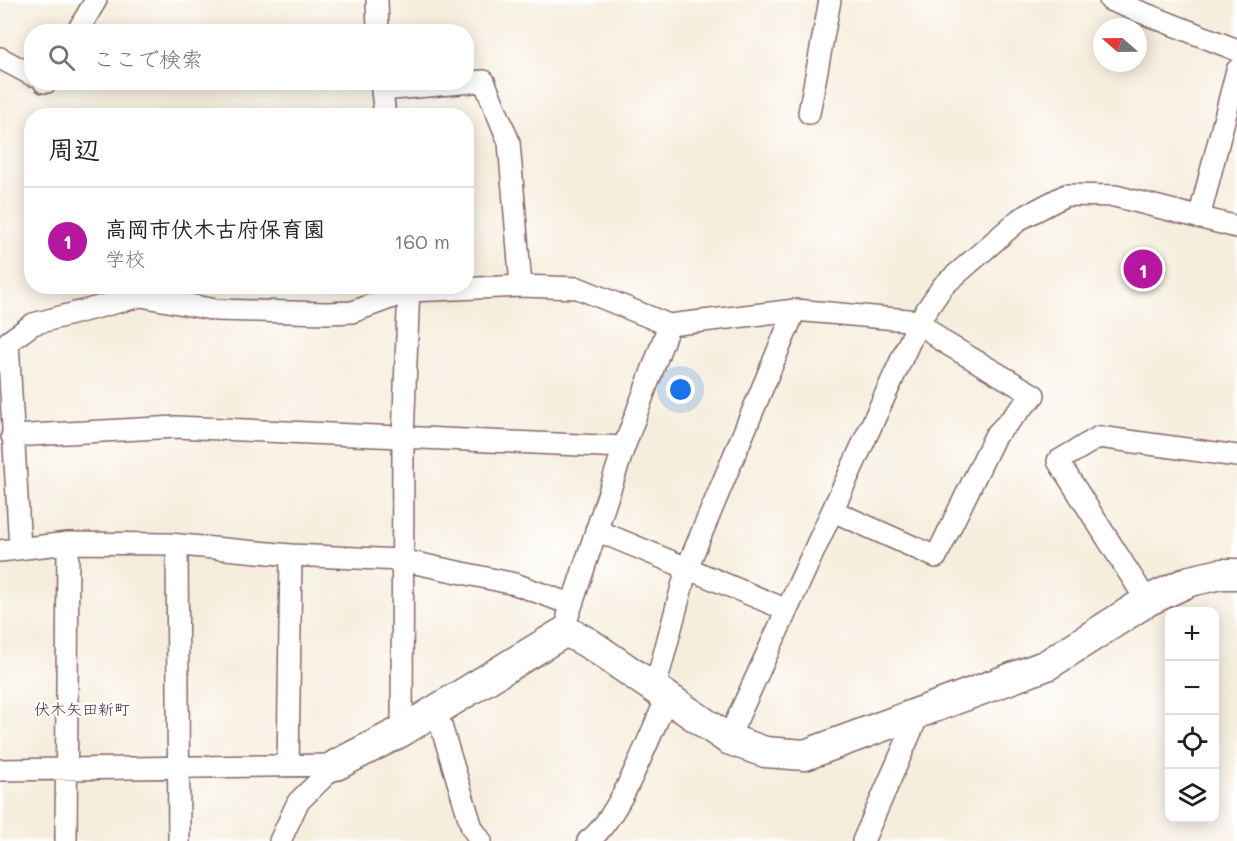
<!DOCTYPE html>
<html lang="ja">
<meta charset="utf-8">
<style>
body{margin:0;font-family:Mali,"Klee One",sans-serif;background:#f6f6f6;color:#202124}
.controls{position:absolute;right:18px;bottom:18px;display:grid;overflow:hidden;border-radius:12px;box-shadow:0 3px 15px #0003}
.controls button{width:54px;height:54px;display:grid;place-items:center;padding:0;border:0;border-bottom:2px solid #e0e0e0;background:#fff;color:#202124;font:30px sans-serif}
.compass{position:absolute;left:1093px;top:18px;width:54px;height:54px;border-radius:50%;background:#fff;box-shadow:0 3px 15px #0003;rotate:290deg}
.you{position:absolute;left:681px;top:390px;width:21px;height:21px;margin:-15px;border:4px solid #fff;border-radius:50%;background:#1a73e8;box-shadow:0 0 0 9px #1a73e833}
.badge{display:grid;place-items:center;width:39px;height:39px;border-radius:50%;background:#b5179e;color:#fff;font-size:20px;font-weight:700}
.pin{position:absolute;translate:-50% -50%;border:3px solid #fff;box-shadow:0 2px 6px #0006}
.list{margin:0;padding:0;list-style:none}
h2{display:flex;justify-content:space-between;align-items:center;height:78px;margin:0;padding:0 24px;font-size:26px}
h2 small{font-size:20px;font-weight:400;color:#757577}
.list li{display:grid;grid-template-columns:39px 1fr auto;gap:18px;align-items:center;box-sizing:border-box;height:108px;padding:0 24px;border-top:2px solid #e0e0e0}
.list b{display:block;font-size:22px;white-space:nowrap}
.list p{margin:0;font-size:20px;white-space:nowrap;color:#757577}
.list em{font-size:20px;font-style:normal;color:#757577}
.icon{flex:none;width:33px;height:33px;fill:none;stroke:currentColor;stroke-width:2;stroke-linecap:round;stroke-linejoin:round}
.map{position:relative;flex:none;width:1237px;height:841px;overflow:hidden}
.search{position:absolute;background:#fff;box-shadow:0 3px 15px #0003;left:24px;top:24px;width:450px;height:66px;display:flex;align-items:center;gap:15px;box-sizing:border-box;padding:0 21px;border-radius:24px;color:#757577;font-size:22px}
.panel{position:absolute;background:#fff;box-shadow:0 3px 15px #0003;left:24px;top:108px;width:450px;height:186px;border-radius:24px}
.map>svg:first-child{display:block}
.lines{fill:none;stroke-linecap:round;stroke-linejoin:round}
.street-casing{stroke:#866769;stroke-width:24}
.secondary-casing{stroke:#866769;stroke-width:33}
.street{stroke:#fff;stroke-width:21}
.secondary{stroke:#fff;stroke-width:30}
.labels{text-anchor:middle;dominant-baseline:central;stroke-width:4.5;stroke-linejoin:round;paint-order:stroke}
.neighbourhood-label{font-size:16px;fill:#4a1f2b;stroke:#fff}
</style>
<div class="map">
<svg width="1237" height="841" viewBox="0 0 1237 841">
<rect width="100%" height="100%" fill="#fff"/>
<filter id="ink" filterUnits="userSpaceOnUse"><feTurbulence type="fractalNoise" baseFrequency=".0167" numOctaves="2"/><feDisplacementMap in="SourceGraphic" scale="12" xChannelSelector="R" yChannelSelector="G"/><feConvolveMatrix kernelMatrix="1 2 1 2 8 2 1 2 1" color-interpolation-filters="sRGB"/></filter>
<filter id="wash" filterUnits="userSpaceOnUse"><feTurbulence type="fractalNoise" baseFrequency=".008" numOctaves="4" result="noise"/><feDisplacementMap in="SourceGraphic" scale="24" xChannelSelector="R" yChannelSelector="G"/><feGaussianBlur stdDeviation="1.35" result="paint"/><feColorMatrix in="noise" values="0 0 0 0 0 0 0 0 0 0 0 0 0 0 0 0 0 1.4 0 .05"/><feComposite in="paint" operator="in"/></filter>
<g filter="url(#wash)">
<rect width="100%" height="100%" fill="#f6eedd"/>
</g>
<g filter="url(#ink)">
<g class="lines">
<defs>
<path id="street" d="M377,0L378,32
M1110,0L1237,50
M77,32L96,0
M0,58L32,75
M44,82H47
M381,82L385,116
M382,90L484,81L509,142L521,286
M809,113L830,0
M1199,218L1237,70
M12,436L176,427L624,447
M596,530L787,610
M177,545L179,841
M20,548L8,342L33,324L141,296L216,310L327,313L352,312L410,291L521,286L578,288L669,325L795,310L919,321L942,341L1034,395L995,436L936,557L833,511
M0,551L68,543L169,544L291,555L401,560L515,584L570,604
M1147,601L1058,461L1099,437L1237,456
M568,616L624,447L669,325
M655,688L687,568L795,310
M436,709L472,828L481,841
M402,731L403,437L409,286
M728,739L919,321L943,286L1020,219L1066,195L1115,196L1237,227
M288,766L291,555
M0,770L336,765
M66,841L68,543
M280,841L298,802L336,765
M588,841C620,818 649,736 667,698
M863,841L920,711"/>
<path id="secondary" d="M336,765L402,731L566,631L590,644L728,739L765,752L805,755L1047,665L1147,601L1190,581L1221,574H1237"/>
</defs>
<use href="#street" class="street-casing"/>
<use href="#secondary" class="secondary-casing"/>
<use href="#street" class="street"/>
<use href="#secondary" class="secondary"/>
</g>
</g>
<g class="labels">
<g class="neighbourhood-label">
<text x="82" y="708">伏木矢田新町</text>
</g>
</g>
</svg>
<div class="controls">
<button>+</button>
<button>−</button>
<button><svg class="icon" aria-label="locate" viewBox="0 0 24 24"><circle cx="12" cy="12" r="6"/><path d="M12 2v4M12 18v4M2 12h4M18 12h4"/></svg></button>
<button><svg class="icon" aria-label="layers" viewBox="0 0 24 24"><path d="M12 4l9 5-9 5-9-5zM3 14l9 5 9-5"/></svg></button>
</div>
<svg class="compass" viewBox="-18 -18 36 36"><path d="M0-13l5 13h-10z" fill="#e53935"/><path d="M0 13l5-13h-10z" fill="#757577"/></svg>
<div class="you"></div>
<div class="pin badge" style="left:1143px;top:269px">1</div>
<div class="search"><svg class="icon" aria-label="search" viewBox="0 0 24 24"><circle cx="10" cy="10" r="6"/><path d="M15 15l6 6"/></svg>ここで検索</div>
<section class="panel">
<h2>周辺<small></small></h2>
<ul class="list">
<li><span class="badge">1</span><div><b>高岡市伏木古府保育園</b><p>学校</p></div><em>160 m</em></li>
</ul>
</section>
</div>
